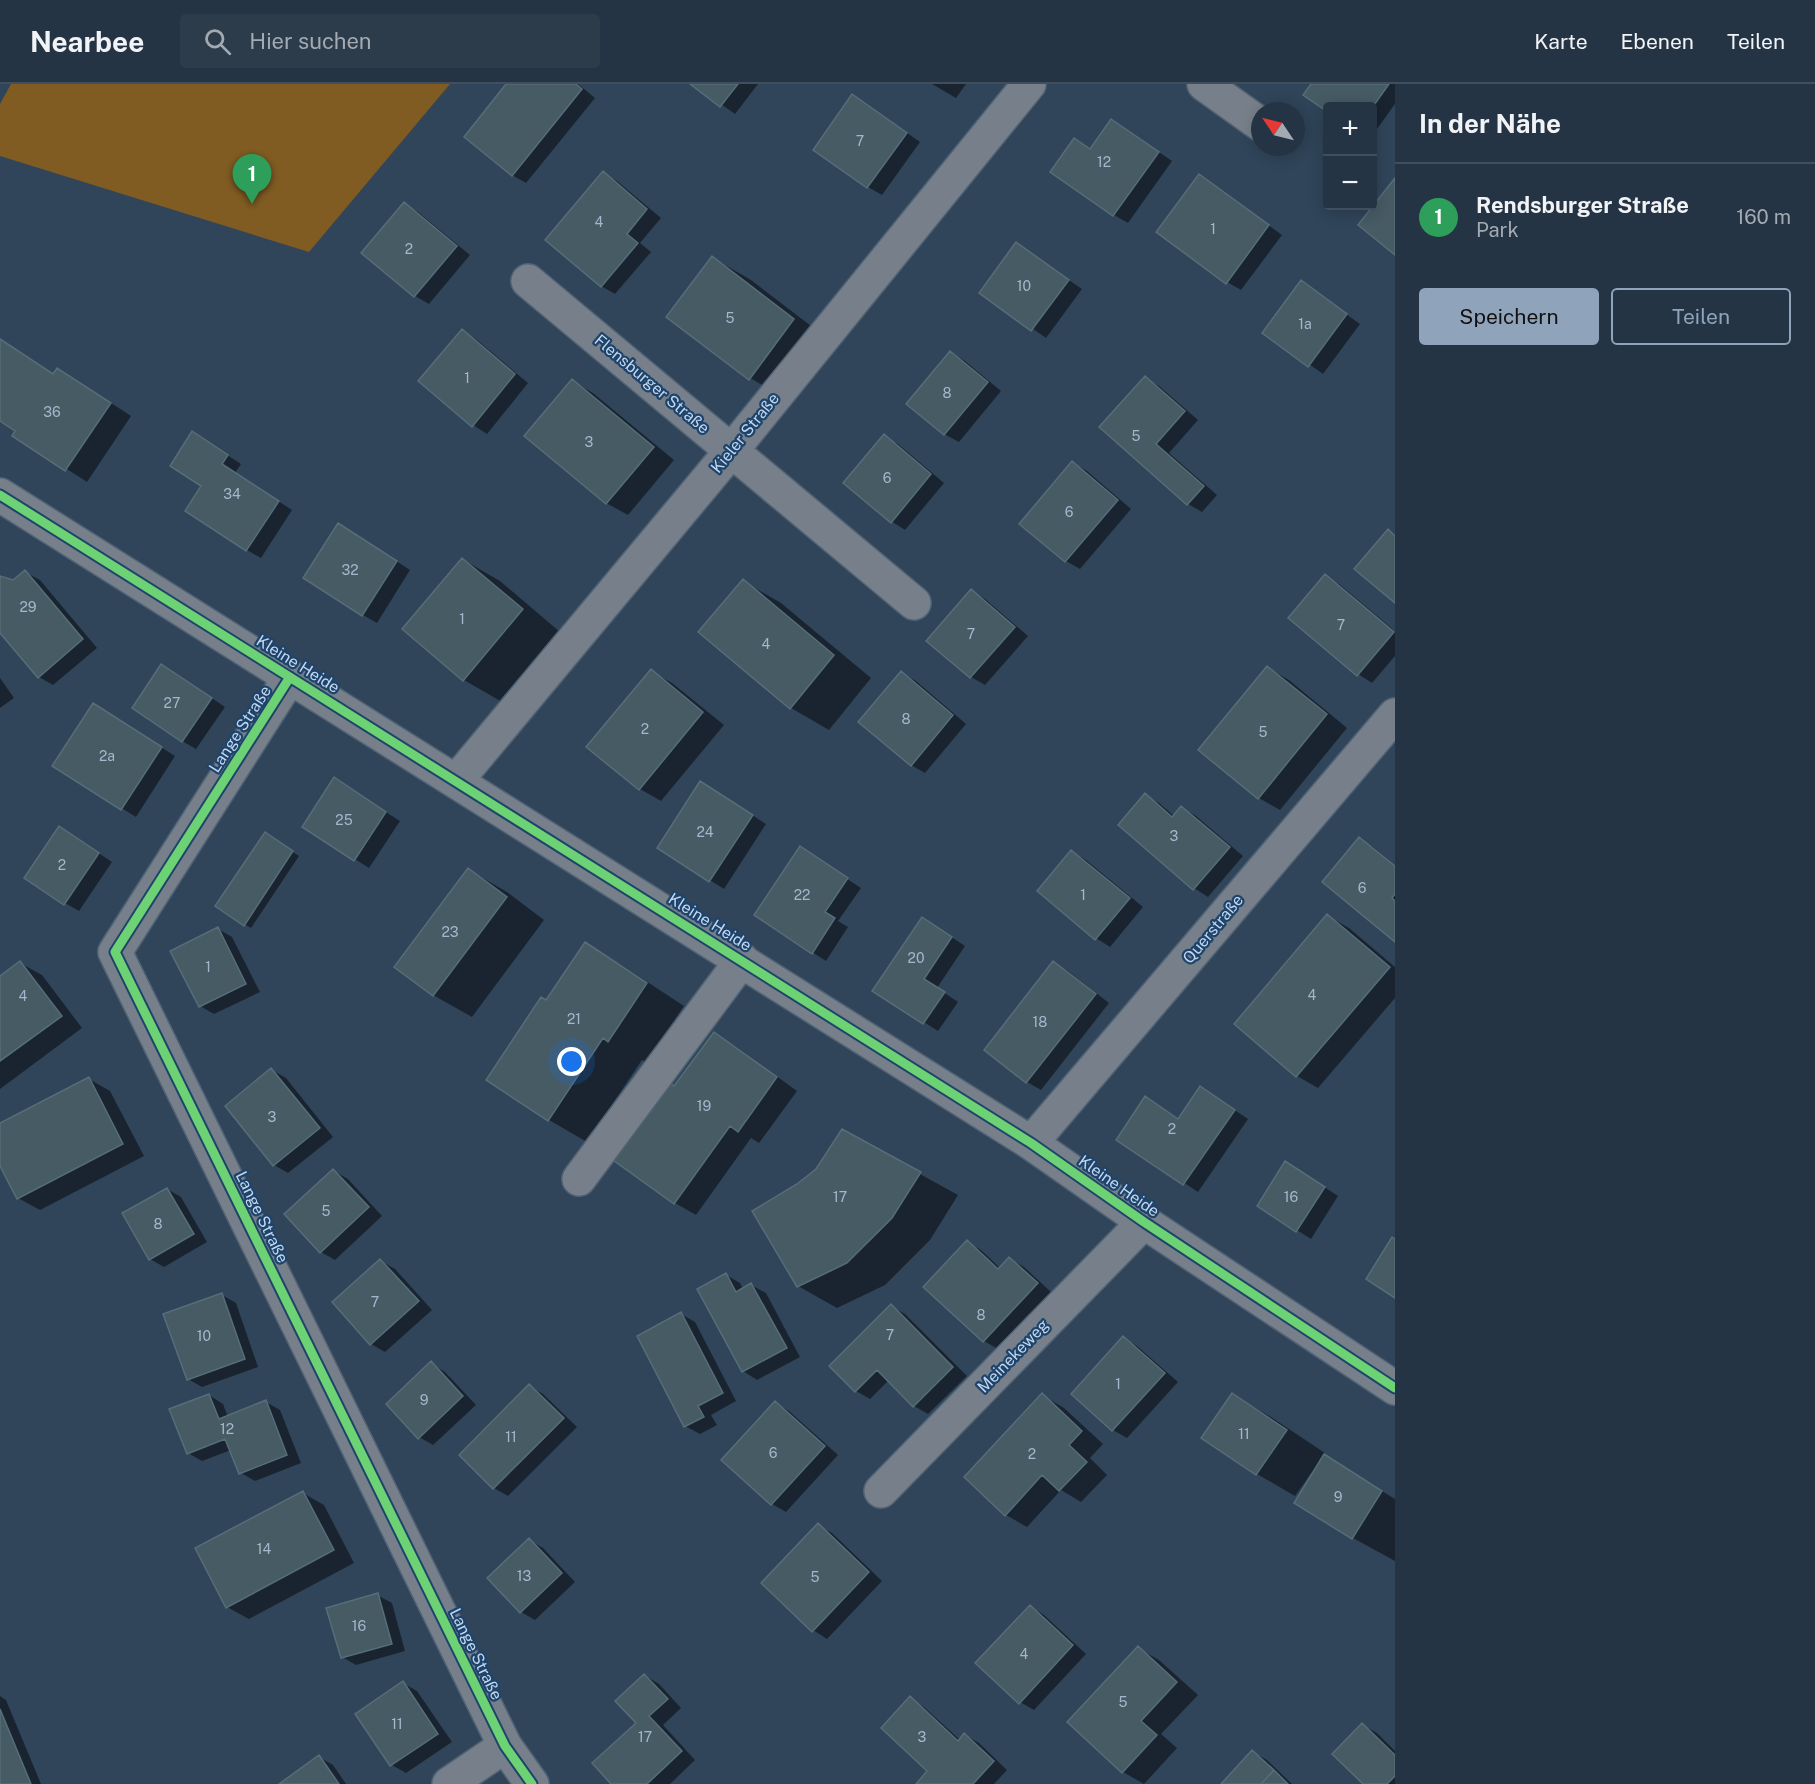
<!DOCTYPE html>
<html lang="de">
<meta charset="utf-8">
<style>
body{margin:0;font-family:"Public Sans",sans-serif;background:#2c3c4b;color:#f1f3f6}
.controls{position:absolute;right:18px;top:18px;display:grid;overflow:hidden;border-radius:6px;box-shadow:0 3px 15px #0003}
.controls button{width:54px;height:54px;display:grid;place-items:center;padding:0;border:0;border-bottom:2px solid #414f5d;background:#243444;color:#f1f3f6;font:30px sans-serif}
.compass{position:absolute;left:1251px;top:18px;width:54px;height:54px;border-radius:50%;background:#243444;box-shadow:0 3px 15px #0003;rotate:305deg}
.you{position:absolute;left:572px;top:978px;width:21px;height:21px;margin:-15px;border:4px solid #fff;border-radius:50%;background:#1a73e8;box-shadow:0 0 0 9px #1a73e833}
.badge{display:grid;place-items:center;width:39px;height:39px;border-radius:50%;background:#8fa4bb;color:#fff;font-size:20px;font-weight:700}
.pin{position:absolute;translate:-50% -50px;filter:drop-shadow(0 2px 3px #0008)}
.pin::after{content:'';position:absolute;top:32px;width:21px;height:18px;background:inherit;clip-path:polygon(0 0,100% 0,50% 100%)}
.list{margin:0;padding:0;list-style:none}
h2{display:flex;justify-content:space-between;align-items:center;height:78px;margin:0;padding:0 24px;font-size:26px}
h2 small{font-size:20px;font-weight:400;color:#a3aab2}
.list li{display:grid;grid-template-columns:39px 1fr auto;gap:18px;align-items:center;box-sizing:border-box;height:108px;padding:0 24px;border-top:2px solid #414f5d}
.list b{display:block;font-size:22px;white-space:nowrap}
.list p{margin:0;font-size:20px;white-space:nowrap;color:#a3aab2}
.list em{font-size:20px;font-style:normal;color:#a3aab2}
.actions{display:flex;gap:12px;padding:18px 24px}
.actions a{flex:1;padding:14px 0;border:2px solid #8fa4bb;border-radius:6px;text-align:center;font-size:21px;color:#8fa4bb}
.actions .main{background:#8fa4bb;color:#111}
.icon{flex:none;width:33px;height:33px;fill:none;stroke:currentColor;stroke-width:2;stroke-linecap:round;stroke-linejoin:round}
.map{position:relative;flex:none;width:1395px;height:1700px;overflow:hidden}
header{display:flex;align-items:center;gap:36px;box-sizing:border-box;height:84px;padding:0 30px;background:#243444;border-bottom:2px solid #414f5d}
header strong{font-size:28px}
nav{display:flex;gap:33px;margin-inline-start:auto;font-size:21px}
.search{width:420px;height:54px;background:#2c3c4b;display:flex;align-items:center;gap:15px;box-sizing:border-box;padding:0 21px;border-radius:6px;color:#a3aab2;font-size:22px}
main{display:flex}
aside{flex:1;background:#243444}
.map>svg:first-child{display:block}
.green{fill:#805b22}
.shadow{fill:#0007}
.building{fill:#475b65;stroke:#556e78;stroke-width:1.5}
.lines{fill:none;stroke-linecap:round;stroke-linejoin:round}
.minor-casing{stroke:#506275;stroke-width:36}
.minor{stroke:#77808a;stroke-width:33}
.cycleway-casing{stroke:#1f446b;stroke-width:13}
.cycleway{stroke:#6cd273;stroke-width:9}
.labels{text-anchor:middle;dominant-baseline:central;stroke-width:4.5;stroke-linejoin:round;paint-order:stroke}
.number-label{font-size:14px;fill:#a3b8cc}
.street-label{font-size:16px;fill:#c2d7ef;stroke:#1f446b}
</style>
<header>
<strong>Nearbee</strong>
<div class="search"><svg class="icon" aria-label="search" viewBox="0 0 24 24"><circle cx="10" cy="10" r="6"/><path d="M15 15l6 6"/></svg>Hier suchen</div>
<nav><a>Karte</a><a>Ebenen</a><a>Teilen</a></nav>
</header>
<main>
<div class="map">
<svg width="1395" height="1700" viewBox="0 0 1395 1700">
<rect width="100%" height="100%" fill="#30455a"/>
<path class="green" d="M11,0H450L309,168L0,72V20Z"/>
<path class="shadow" d="M508,0H578L595,14L526,99L512,91Z
M693,0H758L735,30Z
M932,0H966L956,14Z
M1312,0H1395V20L1372,52V22H1328Z
M866,20L920,58L882,111L868,103Z
M1112,36L1172,77L1128,139L1114,131L1075,56L1091,66Z
M603,89L617,97L661,134L640,159L651,168L615,210L601,202Z
M1200,92L1282,151L1241,206L1227,198Z
M404,120L418,128L470,171L429,220L415,212L363,169Z
M1016,160L1082,205L1046,254L981,208Z
M713,174L751,196L832,258L788,316L750,294Z
M1301,198L1360,240L1323,290L1264,248Z
M463,247L477,256L528,299L487,350L473,341Z
M0,255L54,290L58,286L79,298L131,332L87,398L14,351L17,347L0,335Z
M951,269L965,277L1001,307L959,358L944,350Z
M1145,294L1159,302L1198,336L1169,369L1217,411L1202,428L1188,420L1101,343Z
M572,297L593,309L674,376L628,431L606,419Z
M884,352L898,360L944,399L905,446L891,437Z
M207,358L241,380L235,389L292,426L261,474L247,466L203,402Z
M1073,379L1087,387L1131,425L1080,485L1066,477L1022,440Z
M353,449L410,486L377,539L363,531Z
M462,475L500,497L560,548L502,618L464,596Z
M25,488L40,496L97,564L53,601L39,593L0,548V494L14,498Z
M1325,492L1339,500L1395,547V572L1372,599L1358,590Z
M743,497L781,519L871,594L829,646L791,624Z
M971,507L985,515L1028,552L985,601L971,593L928,556Z
M1268,584L1289,596L1347,644L1280,726L1259,714Z
M651,587L672,599L724,641L661,717L640,705Z
M902,589L916,597L966,640L925,689L911,681Z
M176,590L225,623L196,665L182,657Z
M0,594L14,614L0,624Z
M107,629L175,672L136,733L54,682Z
M348,704L400,737L369,784L304,743Z
M715,707L766,740L724,805L659,764Z
M1145,711L1159,719L1174,732L1182,724L1196,732L1243,772L1208,813L1194,804Z
M73,752L112,778L79,827L65,819Z
M272,754L299,772L251,844L244,840Z
M1359,755L1373,763L1395,781V856Z
M1071,767L1086,776L1143,823L1110,863L1096,854Z
M814,773L861,804L838,837L848,843L826,877L812,868Z
M469,786L507,808L544,836L472,933L433,911Z
M1328,832L1349,844L1395,883V914L1318,1004L1297,992L1236,940Z
M936,843L965,862L937,904L958,918L938,947L875,907Z
M218,845L232,853L260,908L214,930L200,922Z
M585,860L623,882L684,922L646,978L642,976L587,1058L549,1036L488,996L547,918Z
M20,879L42,891L82,944L0,1005V894Z
M1054,879L1068,887L1109,919L1041,1006L1027,998Z
M714,950L735,962L797,1007L759,1059L751,1054L696,1131L675,1119L615,1076L675,1004Z
M272,986L286,994L333,1053L288,1089L274,1081Z
M89,995L110,1007L144,1072L40,1126L18,1114L0,1079V1041Z
M1214,1012L1248,1035L1198,1108L1118,1055L1159,1022L1179,1036Z
M842,1047L958,1111L930,1156L885,1201L837,1224L798,1202V1101L817,1086Z
M334,1087L348,1095L382,1132L335,1176L321,1168Z
M1300,1087L1338,1112L1311,1155L1259,1122Z
M167,1105L181,1113L207,1158L164,1183L150,1175Z
M967,1158L981,1166L1001,1185L1010,1175L1024,1183L1051,1208L998,1265L984,1257L925,1203Z
M381,1177L395,1185L432,1226L385,1268L371,1260Z
M726,1191L740,1199L743,1205L751,1201L766,1209L800,1273L757,1296L743,1287Z
M222,1211L236,1219L258,1283L202,1303L188,1295Z
M891,1222L905,1230L967,1292L928,1330L914,1322L889,1296L870,1315L856,1307Z
M681,1230L695,1238L736,1317L711,1331L717,1341L700,1350L685,1342Z
M1123,1254L1137,1262L1178,1298L1127,1354L1113,1346Z
M431,1279L445,1288L476,1321L433,1361L419,1353Z
M529,1302L543,1310L577,1343L508,1412L494,1404Z
M209,1311L223,1320L228,1333L266,1318L280,1326L301,1379L255,1397L241,1389L231,1366L202,1377L188,1369Z
M1042,1311L1064,1324L1103,1360L1090,1374L1107,1391L1081,1418L1061,1406L1027,1443L1006,1431Z
M1233,1311L1271,1333L1325,1369L1323,1371L1395,1415V1477L1353,1454L1312,1388L1295,1412L1257,1390L1204,1353Z
M775,1319L789,1327L838,1371L786,1428L772,1420L723,1376Z
M303,1409L324,1421L354,1479L249,1535L227,1523Z
M818,1441L832,1449L882,1497L827,1555L813,1546Z
M529,1456L543,1464L575,1498L535,1536L521,1528Z
M377,1511L392,1519L405,1567L356,1581L342,1573Z
M1030,1522L1044,1531L1086,1570L1034,1626L1020,1618Z
M1138,1564L1159,1576L1198,1611L1161,1650L1177,1664L1144,1700L1123,1688Z
M644,1591L659,1600L681,1624L663,1641L695,1676L670,1700H613L638,1639Z
M403,1599L417,1607L452,1658L406,1689L392,1681L357,1630Z
M0,1612L6,1616L41,1700H0Z
M910,1614L924,1623L960,1656L965,1651L979,1659L1007,1686L994,1700H918L929,1687Z
M1363,1641L1377,1649L1395,1667V1700H1365Z
M1253,1668L1267,1676L1292,1700H1223Z
M319,1673L333,1681L346,1700H282Z"/>
<path class="building" d="M506,0H576L582,5L512,92L464,53Z
M690,0H738L720,23Z
M1311,0H1389L1372,24L1328,22V28L1303,11Z
M852,10L907,49L867,104L813,66Z
M1111,35L1159,68L1113,132L1050,88L1074,54L1090,65Z
M603,87L647,125L627,150L638,159L601,203L545,156Z
M1199,90L1269,141L1226,200L1156,148Z
M1395,94V171L1358,141Z
M404,118L457,162L414,213L361,169Z
M1016,158L1069,196L1031,247L979,209Z
M712,172L794,235L749,296L666,233Z
M1301,196L1347,230L1308,283L1262,249Z
M462,245L515,290L472,343L418,297Z
M0,255L53,290L57,284L111,319L65,387L12,352L15,347L0,337Z
M950,267L988,298L944,351L906,320Z
M1145,292L1185,327L1156,360L1204,402L1187,421L1099,343Z
M572,295L654,363L606,420L524,352Z
M192,347L228,371L222,380L279,417L246,467L185,427L201,402L170,382Z
M884,350L931,390L891,439L843,399Z
M1072,377L1118,416L1065,478L1019,440Z
M338,439L397,477L362,532L303,494Z
M1388,445L1395,452V519L1354,485Z
M462,474L523,525L463,597L402,545Z
M25,486L83,555L38,594L0,549V492L13,496Z
M1325,490L1394,548L1357,592L1288,534Z
M743,495L834,571L790,625L698,548Z
M971,505L1015,543L970,594L926,557Z
M161,580L212,614L182,658L132,624Z
M1267,582L1327,630L1258,715L1198,666Z
M651,585L703,628L639,706L586,663Z
M901,587L953,631L911,682L858,638Z
M93,619L162,663L121,726L52,682Z
M334,693L386,728L354,777L302,743Z
M700,697L753,731L709,798L657,764Z
M1145,709L1172,733L1181,722L1230,763L1193,806L1118,741Z
M59,742L99,769L64,821L24,794Z
M265,748L293,767L244,842L215,822Z
M1359,753L1395,782V810L1392,814L1395,817V858L1322,798Z
M800,762L848,794L825,828L835,834L812,870L754,831Z
M1071,766L1130,814L1095,856L1037,807Z
M468,784L507,813L433,912L394,883Z
M1327,830L1390,883L1296,993L1234,940Z
M922,833L952,853L924,895L945,908L923,940L872,907Z
M218,843L246,900L199,923L170,867Z
M585,858L647,899L608,958L603,954L548,1037L486,996L541,913L546,916Z
M20,877L62,932L0,977V892Z
M1053,877L1096,910L1026,999L984,966Z
M714,948L777,993L738,1048L730,1042L674,1120L613,1076L669,998L674,1002Z
M271,984L320,1044L273,1082L225,1022Z
M89,993L123,1060L17,1115L0,1082V1039Z
M1200,1002L1235,1026L1183,1101L1116,1056L1145,1012L1178,1035Z
M842,1045L921,1088L892,1134L847,1179L797,1203L752,1127L797,1100L816,1085Z
M1285,1077L1325,1103L1296,1148L1257,1122Z
M333,1085L369,1123L320,1169L284,1130Z
M167,1104L194,1150L149,1176L122,1129Z
M1392,1153L1395,1155V1214L1366,1195Z
M967,1156L998,1185L1009,1173L1038,1199L983,1258L923,1203Z
M380,1175L419,1217L370,1261L332,1218Z
M726,1189L736,1208L751,1199L787,1264L742,1288L697,1205Z
M222,1209L245,1275L187,1296L163,1230Z
M891,1220L953,1283L913,1323L877,1286L855,1308L829,1282Z
M681,1228L723,1309L698,1322L704,1333L684,1343L637,1252Z
M1123,1252L1165,1289L1112,1347L1071,1310Z
M431,1277L463,1312L418,1355L386,1320Z
M529,1300L564,1334L493,1405L459,1371Z
M1042,1309L1082,1347L1069,1361L1087,1378L1059,1407L1042,1391L1005,1432L964,1393Z
M1232,1309L1287,1346L1256,1391L1201,1354Z
M209,1310L219,1335L266,1316L287,1371L239,1390L225,1355L187,1370L169,1325Z
M775,1317L825,1362L771,1421L721,1376Z
M1324,1370L1382,1407L1352,1455L1294,1419Z
M303,1407L334,1466L226,1524L195,1464Z
M818,1439L869,1488L812,1548L761,1499Z
M529,1454L562,1489L520,1529L487,1494Z
M378,1509L392,1560L341,1574L326,1524Z
M1030,1521L1073,1561L1019,1620L975,1579Z
M1138,1562L1177,1598L1141,1637L1157,1651L1122,1689L1067,1638Z
M644,1590L668,1615L649,1632L682,1667L647,1700H611L592,1679L636,1639L615,1617Z
M403,1597L438,1650L390,1682L355,1630Z
M910,1612L958,1657L964,1649L994,1677L973,1700H916L927,1687L881,1644Z
M0,1625L31,1700H0Z
M1362,1639L1395,1671V1692L1387,1700H1363L1332,1670Z
M1252,1666L1274,1686L1261,1700H1221Z
M319,1671L339,1700H279Z
M1274,1686L1288,1700H1261Z"/>
<g class="lines">
<defs>
<path id="minor" d="M1204,0L1260,40
M528,197L914,519
M0,411L1031,1059L1144,1138L1395,1304
M290,593L115,868L505,1662L532,1700
M457,696L732,366L1029,0
M1031,1059L1395,631
M579,1095L742,876
M881,1407L1144,1138
M449,1700L505,1662"/>
</defs>
<use href="#minor" class="minor-casing"/>
<use href="#minor" class="minor"/>
<defs>
<path id="cycleway" d="M0,411L1031,1059L1144,1138L1395,1304
M290,593L115,868L505,1662L532,1700"/>
</defs>
<use href="#cycleway" class="cycleway-casing"/>
<use href="#cycleway" class="cycleway"/>
</g>
<g class="labels">
<g class="number-label">
<text x="860" y="57">7</text>
<text x="1104" y="78">12</text>
<text x="599" y="138">4</text>
<text x="1213" y="145">1</text>
<text x="409" y="165">2</text>
<text x="1024" y="202">10</text>
<text x="730" y="234">5</text>
<text x="1305" y="240">1a</text>
<text x="467" y="294">1</text>
<text x="947" y="309">8</text>
<text x="52" y="328">36</text>
<text x="1136" y="352">5</text>
<text x="589" y="358">3</text>
<text x="887" y="394">6</text>
<text x="232" y="410">34</text>
<text x="1069" y="428">6</text>
<text x="350" y="486">32</text>
<text x="28" y="523">29</text>
<text x="462" y="535">1</text>
<text x="1341" y="541">7</text>
<text x="971" y="550">7</text>
<text x="766" y="560">4</text>
<text x="172" y="619">27</text>
<text x="906" y="635">8</text>
<text x="645" y="645">2</text>
<text x="1263" y="648">5</text>
<text x="107" y="672">2a</text>
<text x="344" y="736">25</text>
<text x="705" y="748">24</text>
<text x="1174" y="752">3</text>
<text x="62" y="781">2</text>
<text x="1362" y="804">6</text>
<text x="802" y="811">22</text>
<text x="1083" y="811">1</text>
<text x="450" y="848">23</text>
<text x="916" y="874">20</text>
<text x="208" y="883">1</text>
<text x="1312" y="911">4</text>
<text x="23" y="912">4</text>
<text x="574" y="935">21</text>
<text x="1040" y="938">18</text>
<text x="704" y="1022">19</text>
<text x="272" y="1033">3</text>
<text x="1172" y="1045">2</text>
<text x="840" y="1113">17</text>
<text x="1291" y="1113">16</text>
<text x="326" y="1127">5</text>
<text x="158" y="1140">8</text>
<text x="375" y="1218">7</text>
<text x="981" y="1231">8</text>
<text x="890" y="1251">7</text>
<text x="204" y="1252">10</text>
<text x="1118" y="1300">1</text>
<text x="424" y="1316">9</text>
<text x="227" y="1345">12</text>
<text x="1244" y="1350">11</text>
<text x="511" y="1353">11</text>
<text x="773" y="1369">6</text>
<text x="1032" y="1370">2</text>
<text x="1338" y="1413">9</text>
<text x="264" y="1465">14</text>
<text x="524" y="1492">13</text>
<text x="815" y="1493">5</text>
<text x="359" y="1542">16</text>
<text x="1024" y="1570">4</text>
<text x="1123" y="1618">5</text>
<text x="397" y="1640">11</text>
<text x="645" y="1653">17</text>
<text x="922" y="1653">3</text>
</g>
<g class="street-label">
<text transform="translate(652 300) rotate(40)">Flensburger Straße</text>
<text transform="translate(745 349) rotate(-51)">Kieler Straße</text>
<text transform="translate(298 580) rotate(32)">Kleine Heide</text>
<text transform="translate(240 645) rotate(-57)">Lange Straße</text>
<text transform="translate(710 838) rotate(32)">Kleine Heide</text>
<text transform="translate(1213 845) rotate(-50)">Querstraße</text>
<text transform="translate(1119 1102) rotate(35)">Kleine Heide</text>
<text transform="translate(262 1133) rotate(64)">Lange Straße</text>
<text transform="translate(1013 1272) rotate(-46)">Meinekeweg</text>
<text transform="translate(476 1570) rotate(64)">Lange Straße</text>
</g>
</g>
</svg>
<div class="controls">
<button>+</button>
<button>−</button>
</div>
<svg class="compass" viewBox="-18 -18 36 36"><path d="M0-13l5 13h-10z" fill="#e53935"/><path d="M0 13l5-13h-10z" fill="#a3aab2"/></svg>
<div class="you"></div>
<div class="pin badge" style="left:252px;top:120px;background:#2e9e5b">1</div>
</div>
<aside>
<h2>In der Nähe<small></small></h2>
<ul class="list">
<li><span class="badge" style="background:#2e9e5b">1</span><div><b>Rendsburger Straße</b><p>Park</p></div><em>160 m</em></li>
</ul>
<div class="actions"><a class="main">Speichern</a><a>Teilen</a></div>
</aside>
</main>
